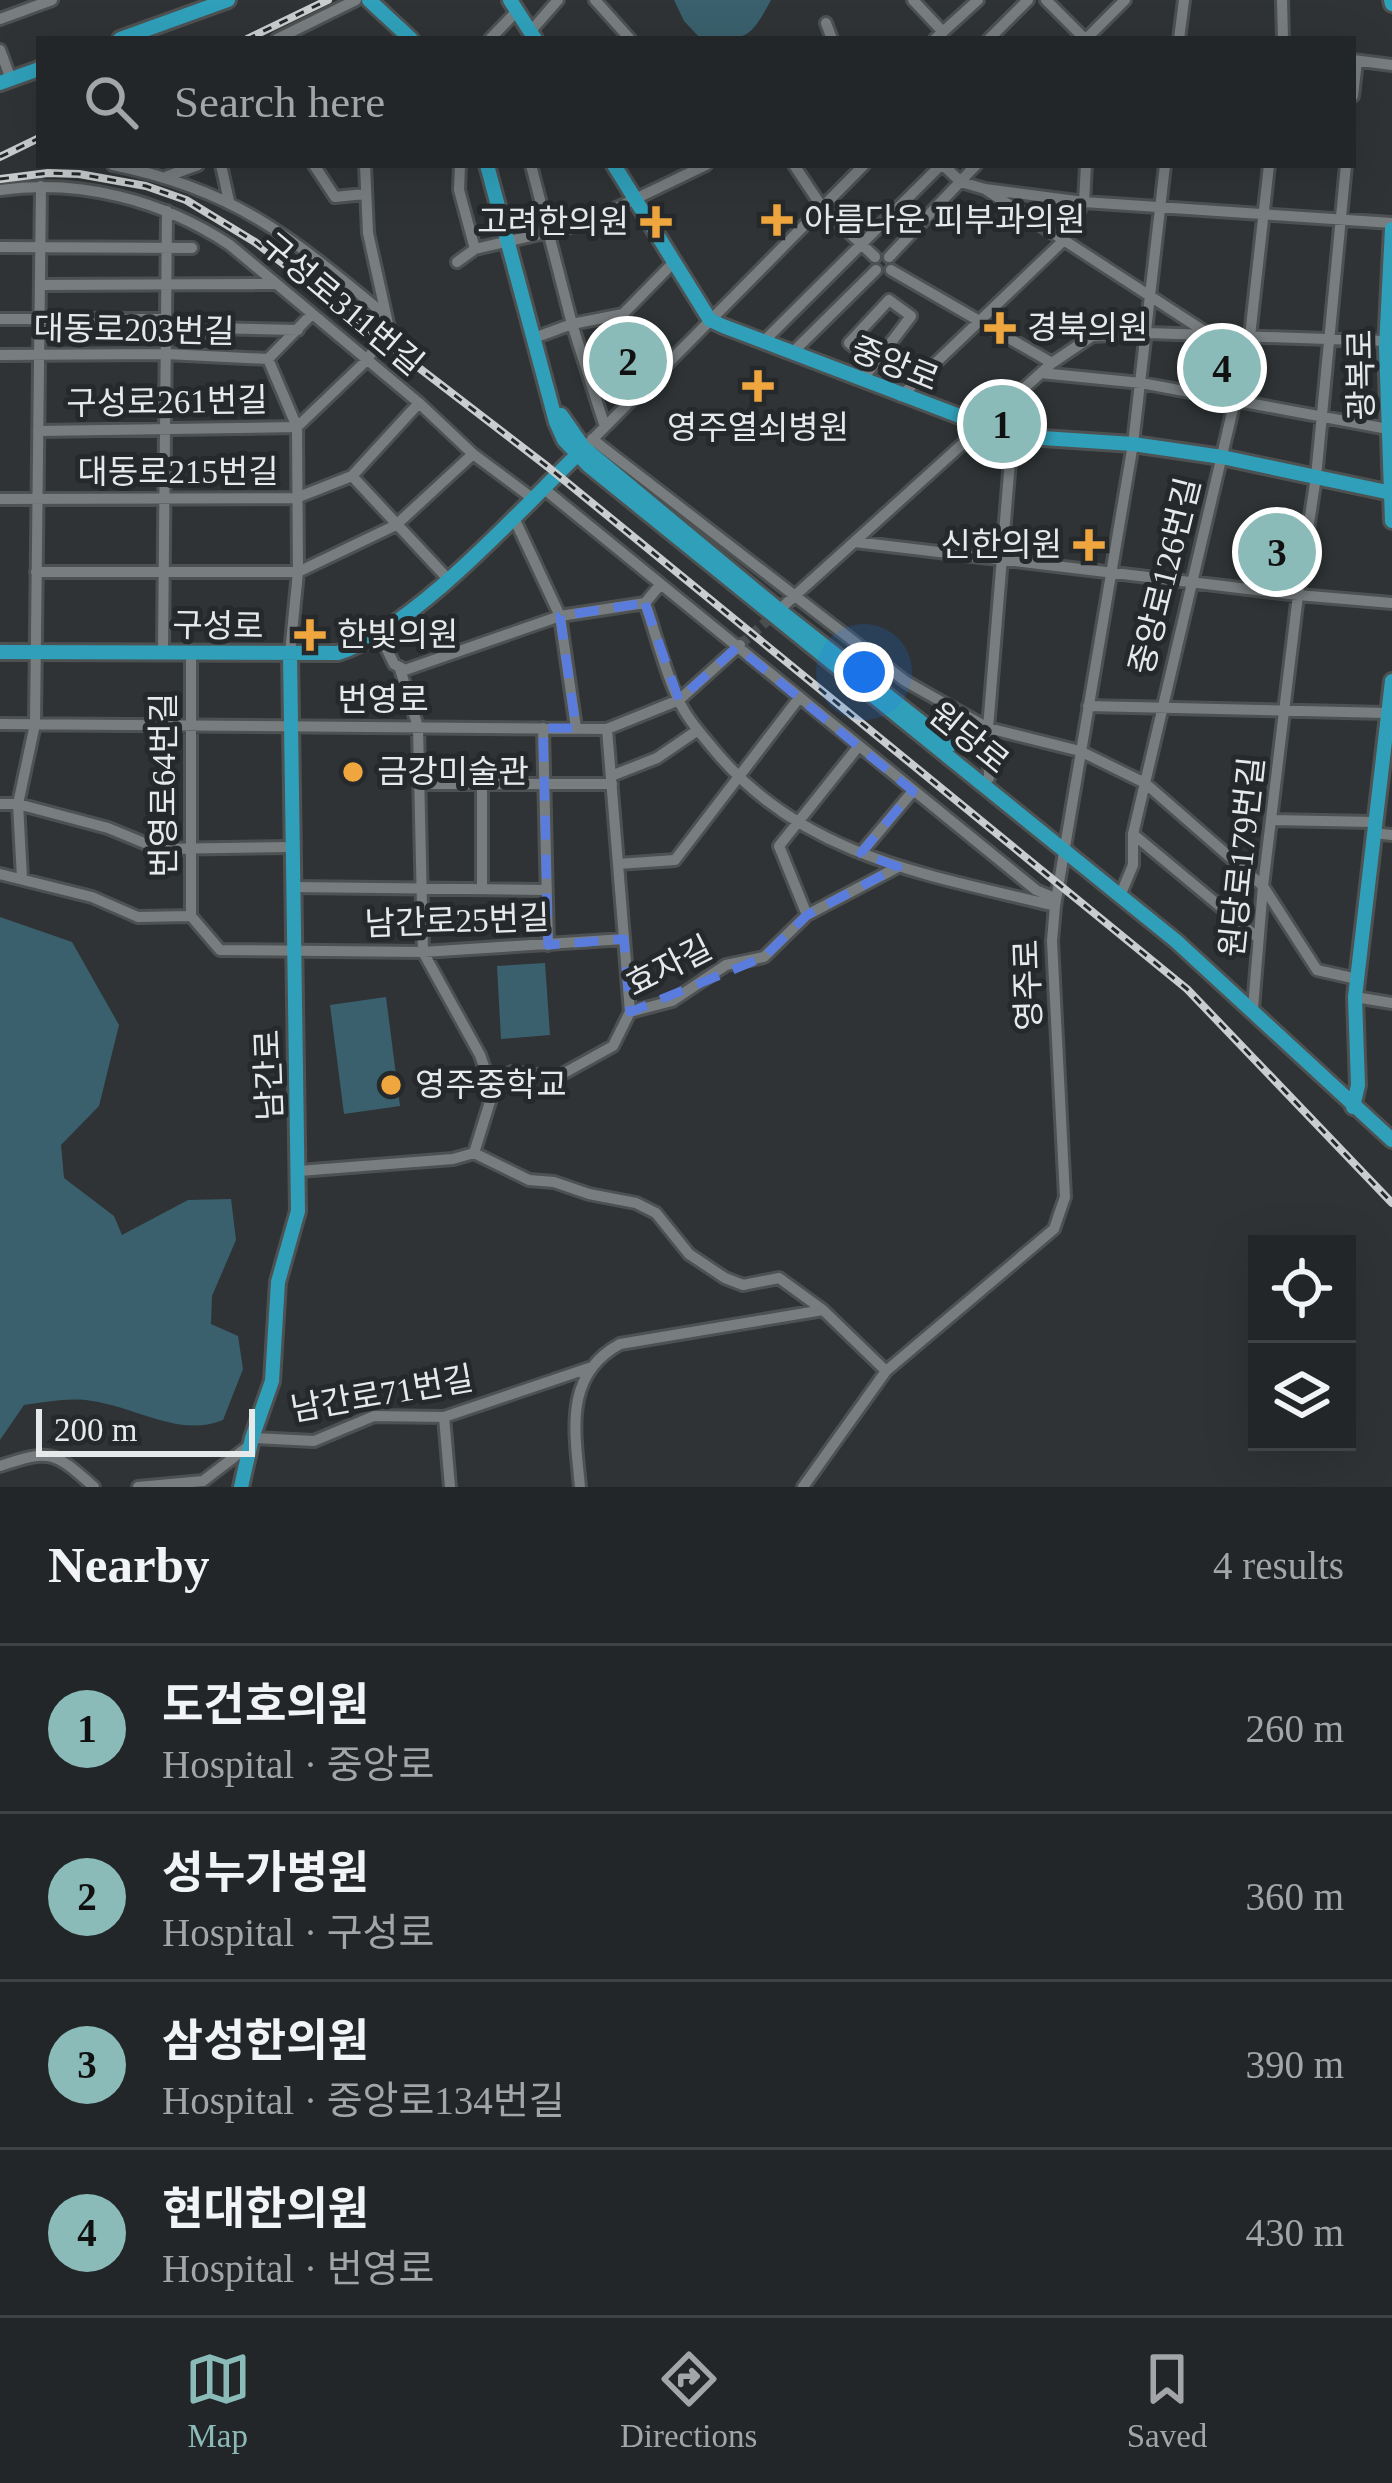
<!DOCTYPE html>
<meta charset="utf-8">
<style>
body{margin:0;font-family:"Times New Roman","Noto Sans KR",serif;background:#2b2e30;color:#f1f3f6}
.controls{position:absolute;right:36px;bottom:36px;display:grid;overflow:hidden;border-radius:0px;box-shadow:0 12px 48px #0002}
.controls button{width:108px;height:108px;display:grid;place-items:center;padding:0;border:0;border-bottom:3px solid #404345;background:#232628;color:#f1f3f6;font:60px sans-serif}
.scale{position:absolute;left:36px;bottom:30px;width:219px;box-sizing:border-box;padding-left:12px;border:6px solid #e6e9ea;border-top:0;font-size:33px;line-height:42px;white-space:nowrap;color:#e6e9ea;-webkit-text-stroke:9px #25292b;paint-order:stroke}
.you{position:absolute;left:864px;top:672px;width:42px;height:42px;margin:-30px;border:9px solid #fff;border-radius:50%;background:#1a73e8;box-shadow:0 0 0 18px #1a73e833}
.badge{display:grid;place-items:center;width:78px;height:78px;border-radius:50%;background:#8bbbb9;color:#111;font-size:39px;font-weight:700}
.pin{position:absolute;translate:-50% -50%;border:6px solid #fff;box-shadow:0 3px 12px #0006}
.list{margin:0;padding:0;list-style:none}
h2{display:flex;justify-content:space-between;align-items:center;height:156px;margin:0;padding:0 48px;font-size:51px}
h2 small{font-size:39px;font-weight:400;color:#a3a5a8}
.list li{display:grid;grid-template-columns:78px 1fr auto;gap:36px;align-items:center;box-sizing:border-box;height:168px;padding:0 48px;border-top:3px solid #404345}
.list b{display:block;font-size:45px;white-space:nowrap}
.list p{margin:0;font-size:39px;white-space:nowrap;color:#a3a5a8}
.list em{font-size:39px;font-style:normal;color:#a3a5a8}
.icon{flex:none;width:66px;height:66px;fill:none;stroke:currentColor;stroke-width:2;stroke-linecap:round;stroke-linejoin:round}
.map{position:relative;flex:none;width:1392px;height:1487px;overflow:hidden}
.search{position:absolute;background:#232628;box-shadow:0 12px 48px #0002;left:36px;right:36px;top:36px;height:132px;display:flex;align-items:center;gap:30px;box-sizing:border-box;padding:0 42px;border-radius:0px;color:#a3a5a8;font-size:45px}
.sheet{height:828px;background:#232628}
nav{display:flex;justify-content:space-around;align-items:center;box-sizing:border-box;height:168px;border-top:3px solid #404345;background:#232628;font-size:33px;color:#a3a5a8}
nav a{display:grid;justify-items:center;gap:6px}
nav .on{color:#8bbbb9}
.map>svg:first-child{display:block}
.green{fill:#3a606d}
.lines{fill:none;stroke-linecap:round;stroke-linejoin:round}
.minor-tunnel{stroke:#4a4e50;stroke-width:10;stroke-dasharray:10 5;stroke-linecap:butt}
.minor-casing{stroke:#4d5152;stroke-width:16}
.major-casing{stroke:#4d5152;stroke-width:20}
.minor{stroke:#787d7f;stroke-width:10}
.major{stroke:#30a0ba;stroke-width:14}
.rail-casing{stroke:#cacdce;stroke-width:8}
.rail{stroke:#25292b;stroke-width:3;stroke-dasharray:9;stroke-linecap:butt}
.marked{fill:none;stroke:#597cdd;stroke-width:9;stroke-dasharray:24 15;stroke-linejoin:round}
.poi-dot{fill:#f0a63f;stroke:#25292b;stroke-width:4.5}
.labels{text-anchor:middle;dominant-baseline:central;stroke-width:10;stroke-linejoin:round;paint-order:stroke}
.poi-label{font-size:33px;fill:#e6e9ea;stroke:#25292b;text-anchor:start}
.street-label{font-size:33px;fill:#e6e9ea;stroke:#25292b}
</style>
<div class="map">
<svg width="1392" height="1487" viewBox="0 0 1392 1487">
<rect width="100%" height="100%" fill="#2f3335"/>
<path class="green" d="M674,0H771C749,41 746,39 701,39L684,21Z
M0,917L72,942L119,1025L99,1106L61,1145L64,1178L114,1216L122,1235L188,1200L231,1199L236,1240L212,1296L211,1324L238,1336L243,1369L223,1420C180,1438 136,1407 92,1401C70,1397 46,1402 24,1405L0,1440Z
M545,963L550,1035L501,1039L497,966Z
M386,997L400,1106L344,1114L330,1005Z"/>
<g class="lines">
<path class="minor-tunnel" d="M740,645L776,613"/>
<defs>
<path id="minor" d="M595,0L630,39
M913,0L943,32
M1046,0L1085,39
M1282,0L1283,39
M0,19L52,0
M826,23L832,39
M530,32L558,0
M277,39L356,0
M490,39L517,11
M935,39L978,0
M989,39L1028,0
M1086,39L1125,0
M1179,39L1184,0
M0,50L11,79
M1353,60L1392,65
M1353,96L1357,61
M113,165C234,189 291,237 384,314
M221,165L229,201
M314,165L335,197L364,194
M460,165L459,190L475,249
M531,165L572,324L605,427
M794,165L822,207L875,257
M943,165L961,182L985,189L1207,333
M168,176L198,165
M985,189L1084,202L1392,223
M0,190C81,179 162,200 230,245L419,403L473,454L532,498
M0,247L192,248
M889,257L976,165
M457,262L475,249L583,224L706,165
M891,270L1052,363
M40,285L275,284
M0,319H166
M166,335H199L205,328L298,330
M534,338L572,324L623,314L674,262
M763,342L941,165
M792,353L876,270
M0,355L166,354L268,359
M268,359L297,427L298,572L290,653
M268,359L311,315
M1041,373L1141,383L1388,429
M862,380C878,359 895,338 911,316L889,300L849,343L875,363
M901,396L1062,242L1084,202L1086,165
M38,431L297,427L366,361L389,328L368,233L365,165
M592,439L905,681L988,728L1080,751L1145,783L1263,886L1317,970L1357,979
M588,444L864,165
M352,476L448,579
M543,488L1036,890L1050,896L1054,903
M0,499L296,498L352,476L419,403
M513,516L560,616L576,728
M855,542L1298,595L1392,603
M36,572H298L396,525L473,454
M645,603C656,634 664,669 678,699C687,719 703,736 716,752C804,857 929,875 1055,906
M779,610L1052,363L1092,336L1148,333L1386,341
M380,635L394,664L405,670L560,616L645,603L660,585
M163,652L167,211
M400,669L418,727L423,952L480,1055L493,1092
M1088,706L1387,713
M0,724L607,729L679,700L740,645
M543,728L548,945
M607,729L630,1012
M611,776L657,758L698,730
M989,778L988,728L1012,436
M482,783V889
M422,784H612
M0,804H18L108,828L159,849L292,847
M1272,820L1374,822
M1373,833L1392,835
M1133,834L1258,938
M861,853L913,791
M618,864L675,860L799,698
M0,874L92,897L138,917L191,916L220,950L423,952L624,939
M22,878L18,804L35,724L41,186
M292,887L547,890
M1120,896L1133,865V834L1250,336L1269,165
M807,915L779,846L858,747
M191,916V653
M1355,997L1392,1003
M1253,1008L1263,886L1298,595L1316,477L1346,165
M474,1153L529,1180L554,1182L589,1194L636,1203L656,1213L689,1254L725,1278L743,1285L779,1278L823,1310
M299,1171L453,1159L474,1153L493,1092L512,1072L557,1077L613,1046L630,1012L672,1001L726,965L764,957L807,915L898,867
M444,1417L450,1487
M252,1438L314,1441L374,1416L444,1417L589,1368
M0,1466C50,1449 54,1451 94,1487
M138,1487L203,1481L250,1445
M580,1487C575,1432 563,1375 620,1344L823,1310L886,1371
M803,1487L886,1371L1054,1229L1065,1197L1052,941L1055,906L1133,444L1165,165"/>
<path id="major" d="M369,0L411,39
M510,0L535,39
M1391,0L1392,4
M120,39L228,0
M0,83L39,69
M487,165L556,422L564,440L588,465L1176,941L1392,1140
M614,165L710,320L723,326L1012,436L1133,444L1222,457L1391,493
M1392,229L1386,347L1392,521
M561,415L584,448L779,610L950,745
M0,652L338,653C415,628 519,511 580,452
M1353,1107L1358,1085L1355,997L1392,681
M241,1487L252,1438L272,1381L278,1282L298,1211L290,653"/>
</defs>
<use href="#minor" class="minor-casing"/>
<use href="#major" class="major-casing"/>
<use href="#minor" class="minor"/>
<use href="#major" class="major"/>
<defs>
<path id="rail" d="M247,39L328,0
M0,157L39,138
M0,179L48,173L79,174L146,186L186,200L255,242L548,467L1187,989L1392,1203"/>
</defs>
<use href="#rail" class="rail-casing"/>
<use href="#rail" class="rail"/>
</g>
<path class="marked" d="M645,603L679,700L737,647L913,791L861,853L898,867L807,915L764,957L630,1012L624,939L548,945L543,728H576L560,616Z"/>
<g class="poi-dot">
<path d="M771 202h12v12h12v12h-12v12h-12v-12h-12v-12h12z"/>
<path d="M650 204h12v12h12v12h-12v12h-12v-12h-12v-12h12z"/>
<path d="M994 310h12v12h12v12h-12v12h-12v-12h-12v-12h12z"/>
<path d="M752 368h12v12h12v12h-12v12h-12v-12h-12v-12h12z"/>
<path d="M1083 527h12v12h12v12h-12v12h-12v-12h-12v-12h12z"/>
<path d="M304 617h12v12h12v12h-12v12h-12v-12h-12v-12h12z"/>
<circle cx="353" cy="772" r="12"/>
<circle cx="391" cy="1085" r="12"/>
</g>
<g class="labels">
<g class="poi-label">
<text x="804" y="220">아름다운 피부과의원</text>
<text x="629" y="222" text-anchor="end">고려한의원</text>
<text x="1027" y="328">경북의원</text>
<text x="758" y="428" text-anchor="middle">영주열쇠병원</text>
<text x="1062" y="545" text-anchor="end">신한의원</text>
<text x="337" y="635">한빛의원</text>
<text x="377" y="772">금강미술관</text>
<text x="415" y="1085">영주중학교</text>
</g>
<g class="street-label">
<text transform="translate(342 304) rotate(40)">구성로311번길</text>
<text transform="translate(134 330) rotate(1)">대동로203번길</text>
<text transform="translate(895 364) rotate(22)">중앙로</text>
<text transform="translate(1361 375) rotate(-91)">광복로</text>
<text transform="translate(167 402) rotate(-1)">구성로261번길</text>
<text x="178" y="472">대동로215번길</text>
<text transform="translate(1165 576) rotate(-76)">중앙로126번길</text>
<text transform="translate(218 626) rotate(1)">구성로</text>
<text x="383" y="700">번영로</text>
<text transform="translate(969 738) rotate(39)">원당로</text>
<text transform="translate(164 785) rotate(-90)">번영로64번길</text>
<text transform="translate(1242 857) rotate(-84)">원당로179번길</text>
<text transform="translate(457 921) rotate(-2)">남간로25번길</text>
<text transform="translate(669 966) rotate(-27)">효자길</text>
<text transform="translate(1028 985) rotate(-92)">영주로</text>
<text transform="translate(269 1075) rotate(-92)">남간로</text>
<text transform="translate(382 1394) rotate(-10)">남간로71번길</text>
</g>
</g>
</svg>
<div class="controls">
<button><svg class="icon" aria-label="locate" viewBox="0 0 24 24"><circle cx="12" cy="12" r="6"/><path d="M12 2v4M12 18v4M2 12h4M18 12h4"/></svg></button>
<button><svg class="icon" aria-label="layers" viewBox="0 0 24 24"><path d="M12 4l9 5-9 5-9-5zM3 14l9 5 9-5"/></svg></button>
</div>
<div class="scale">200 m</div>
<div class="you"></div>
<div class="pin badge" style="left:1002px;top:424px">1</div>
<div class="pin badge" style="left:628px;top:361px">2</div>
<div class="pin badge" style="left:1277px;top:552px">3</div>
<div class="pin badge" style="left:1222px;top:368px">4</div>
<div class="search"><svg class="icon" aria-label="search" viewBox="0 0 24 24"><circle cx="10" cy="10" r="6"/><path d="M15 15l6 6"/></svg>Search here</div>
</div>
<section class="sheet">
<h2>Nearby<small>4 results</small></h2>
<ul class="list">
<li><span class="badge">1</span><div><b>도건호의원</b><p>Hospital · 중앙로</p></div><em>260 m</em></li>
<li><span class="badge">2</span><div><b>성누가병원</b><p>Hospital · 구성로</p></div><em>360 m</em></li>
<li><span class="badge">3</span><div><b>삼성한의원</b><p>Hospital · 중앙로134번길</p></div><em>390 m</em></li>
<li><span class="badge">4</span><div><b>현대한의원</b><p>Hospital · 번영로</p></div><em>430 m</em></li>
</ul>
</section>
<nav>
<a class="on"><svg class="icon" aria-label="map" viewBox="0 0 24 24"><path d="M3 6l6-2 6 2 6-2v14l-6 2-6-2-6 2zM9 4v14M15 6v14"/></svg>Map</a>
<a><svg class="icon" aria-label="directions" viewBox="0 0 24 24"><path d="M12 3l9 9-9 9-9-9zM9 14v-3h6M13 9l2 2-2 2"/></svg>Directions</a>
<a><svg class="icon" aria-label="saved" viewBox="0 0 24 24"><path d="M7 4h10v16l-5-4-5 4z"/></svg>Saved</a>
</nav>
